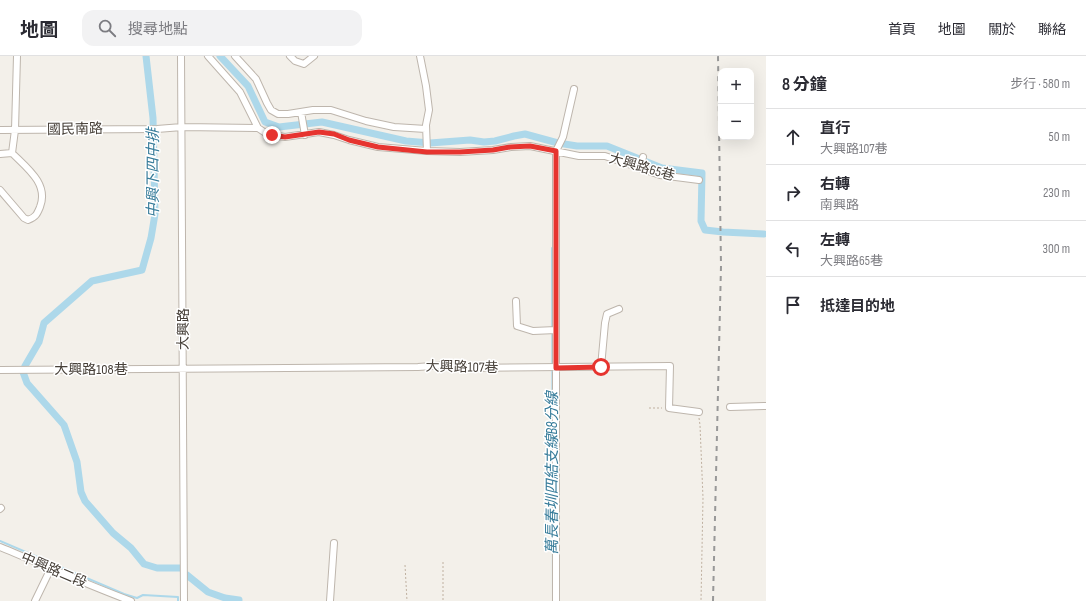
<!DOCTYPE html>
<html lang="zh-TW">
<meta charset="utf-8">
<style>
body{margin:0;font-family:"Sofia Sans Condensed","Noto Sans TC",sans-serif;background:#f2f2f3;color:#2b2b33}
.controls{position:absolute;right:12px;top:12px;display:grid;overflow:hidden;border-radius:8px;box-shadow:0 4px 16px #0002}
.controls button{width:36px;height:36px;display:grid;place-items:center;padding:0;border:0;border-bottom:1px solid #e1e1e2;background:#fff;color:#2b2b33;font:20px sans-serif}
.stop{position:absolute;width:12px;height:12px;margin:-9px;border:3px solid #e6342f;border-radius:50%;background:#fff}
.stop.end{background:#e6342f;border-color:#fff;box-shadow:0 1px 4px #0008}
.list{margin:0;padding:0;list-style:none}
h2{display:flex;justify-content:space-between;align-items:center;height:52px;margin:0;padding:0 16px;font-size:17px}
h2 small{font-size:13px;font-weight:400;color:#7c7c81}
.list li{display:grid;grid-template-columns:26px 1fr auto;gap:12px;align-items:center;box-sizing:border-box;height:56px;padding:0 16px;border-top:1px solid #e1e1e2}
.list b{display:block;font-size:15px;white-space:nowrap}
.list p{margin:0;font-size:13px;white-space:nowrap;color:#7c7c81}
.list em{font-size:13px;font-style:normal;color:#7c7c81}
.icon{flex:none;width:22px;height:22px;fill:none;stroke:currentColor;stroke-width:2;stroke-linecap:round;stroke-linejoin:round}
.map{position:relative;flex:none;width:766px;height:545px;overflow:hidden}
header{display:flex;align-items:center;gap:24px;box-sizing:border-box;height:56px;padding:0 20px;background:#fff;border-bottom:1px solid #e1e1e2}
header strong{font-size:19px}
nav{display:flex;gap:22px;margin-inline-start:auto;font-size:14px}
.search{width:280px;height:36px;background:#f2f2f3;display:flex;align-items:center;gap:10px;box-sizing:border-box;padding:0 14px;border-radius:12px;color:#7c7c81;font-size:15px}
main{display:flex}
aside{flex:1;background:#fff}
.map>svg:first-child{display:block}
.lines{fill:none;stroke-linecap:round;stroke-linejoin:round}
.stream{stroke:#add8ea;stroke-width:2}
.canal{stroke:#add8ea;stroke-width:7}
.minor-casing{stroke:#beb6ad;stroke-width:8}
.path{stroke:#bfb0a0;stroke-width:1;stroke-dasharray:2 2;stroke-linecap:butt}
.minor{stroke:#fff;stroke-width:6}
.rail{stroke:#989898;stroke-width:2;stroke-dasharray:5 5;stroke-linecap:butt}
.route{stroke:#e6342f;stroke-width:5}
.labels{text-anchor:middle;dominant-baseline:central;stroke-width:3;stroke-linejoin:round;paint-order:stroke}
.street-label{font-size:14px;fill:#474039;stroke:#fff}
.water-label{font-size:15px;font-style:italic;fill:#377c9a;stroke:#fff}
</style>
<header>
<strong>地圖</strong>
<div class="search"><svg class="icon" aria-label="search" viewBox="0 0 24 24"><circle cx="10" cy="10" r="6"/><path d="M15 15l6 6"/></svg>搜尋地點</div>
<nav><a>首頁</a><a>地圖</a><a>關於</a><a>聯絡</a></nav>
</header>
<main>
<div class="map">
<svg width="766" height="545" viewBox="0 0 766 545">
<rect width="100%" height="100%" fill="#f3f0ea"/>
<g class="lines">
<path class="stream" d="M552,192L553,545
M0,485L124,538L137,542L143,539L178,541V545"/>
<path class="canal" d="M220,0L248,30L265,66L279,71L322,66L406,85L430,87L470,84L484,86L495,85L514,80L525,78L558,87L577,90H607L662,112L702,117L701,165L705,174L723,176L764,178
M25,310L39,286L44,267L92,225L142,214L151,182L155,158L153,62L146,0
M23,316L27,327L64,369L77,406L81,436L85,445L113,477L131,492L144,508L157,512H180
M187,519L208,536L225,542L239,544"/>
<defs>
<path id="minor" d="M181,0L184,545
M208,0L240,36L258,72
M235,0L256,23L267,47L271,54L278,58H288L313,54H331L366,65L394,71L426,73
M290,0L295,5L304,8L314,0
M420,0L426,30L429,54L426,69L427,95
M301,56L305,79
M0,74L157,73L182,71L258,72L264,76L272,79L285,81L319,76L334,79L349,84L378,91L427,95L460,96L493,94L511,91L530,90L579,100H605L660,119L699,124
M12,97L15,74L17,0
M0,98L12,97
M640,112L643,101
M0,134L24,162L28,164C36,161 37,158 40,151C49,128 27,112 12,97
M516,245L517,270L533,275L556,274
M601,311L605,267L607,258L619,253
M0,314L418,311L447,309L463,312L670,310L669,352L699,356
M730,351L766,350
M0,453L1,452
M0,491C44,509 87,529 131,545
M35,545L51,512
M330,545L334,487
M556,545V95L563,81L574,33"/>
</defs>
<use href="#minor" class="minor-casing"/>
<path class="path" d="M649,352H662
M699,362L700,369L703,442L701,545
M443,506V545
M405,509L407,545"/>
<use href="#minor" class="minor"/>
<path class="rail" d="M713,545L721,210L718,0"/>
</g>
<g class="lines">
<path class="route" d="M272,79L285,81L319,76L334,78L349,84L378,91L427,96H460L493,94L510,91L530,90L556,95V312L601,311"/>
</g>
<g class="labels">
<g class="street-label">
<text transform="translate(75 73) rotate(-1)">國民南路</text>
<text transform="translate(642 111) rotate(16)">大興路65巷</text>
<text transform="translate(183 273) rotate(-90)">大興路</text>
<text transform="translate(462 311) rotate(1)">大興路107巷</text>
<text x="91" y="313">大興路108巷</text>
<text transform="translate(54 514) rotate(23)">中興路二段</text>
</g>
<g class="water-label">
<text transform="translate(153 117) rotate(-90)">中興下四中排</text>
<text transform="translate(552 417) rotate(-90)">萬長春圳四結支線B8分線</text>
</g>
</g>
</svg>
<div class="controls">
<button>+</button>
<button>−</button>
</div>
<div class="stop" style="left:601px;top:311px"></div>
<div class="stop end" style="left:272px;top:79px"></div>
</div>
<aside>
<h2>8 分鐘<small>步行 · 580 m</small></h2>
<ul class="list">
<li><svg class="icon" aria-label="ahead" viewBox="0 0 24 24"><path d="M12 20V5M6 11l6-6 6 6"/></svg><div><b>直行</b><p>大興路107巷</p></div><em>50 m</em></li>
<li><svg class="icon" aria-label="right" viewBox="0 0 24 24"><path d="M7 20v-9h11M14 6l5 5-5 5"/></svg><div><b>右轉</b><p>南興路</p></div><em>230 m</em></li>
<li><svg class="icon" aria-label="left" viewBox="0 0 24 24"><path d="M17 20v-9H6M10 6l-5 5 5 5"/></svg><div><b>左轉</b><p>大興路65巷</p></div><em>300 m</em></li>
<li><svg class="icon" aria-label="arrive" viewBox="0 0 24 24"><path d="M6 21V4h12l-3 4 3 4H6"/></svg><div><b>抵達目的地</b></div></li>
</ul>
</aside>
</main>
